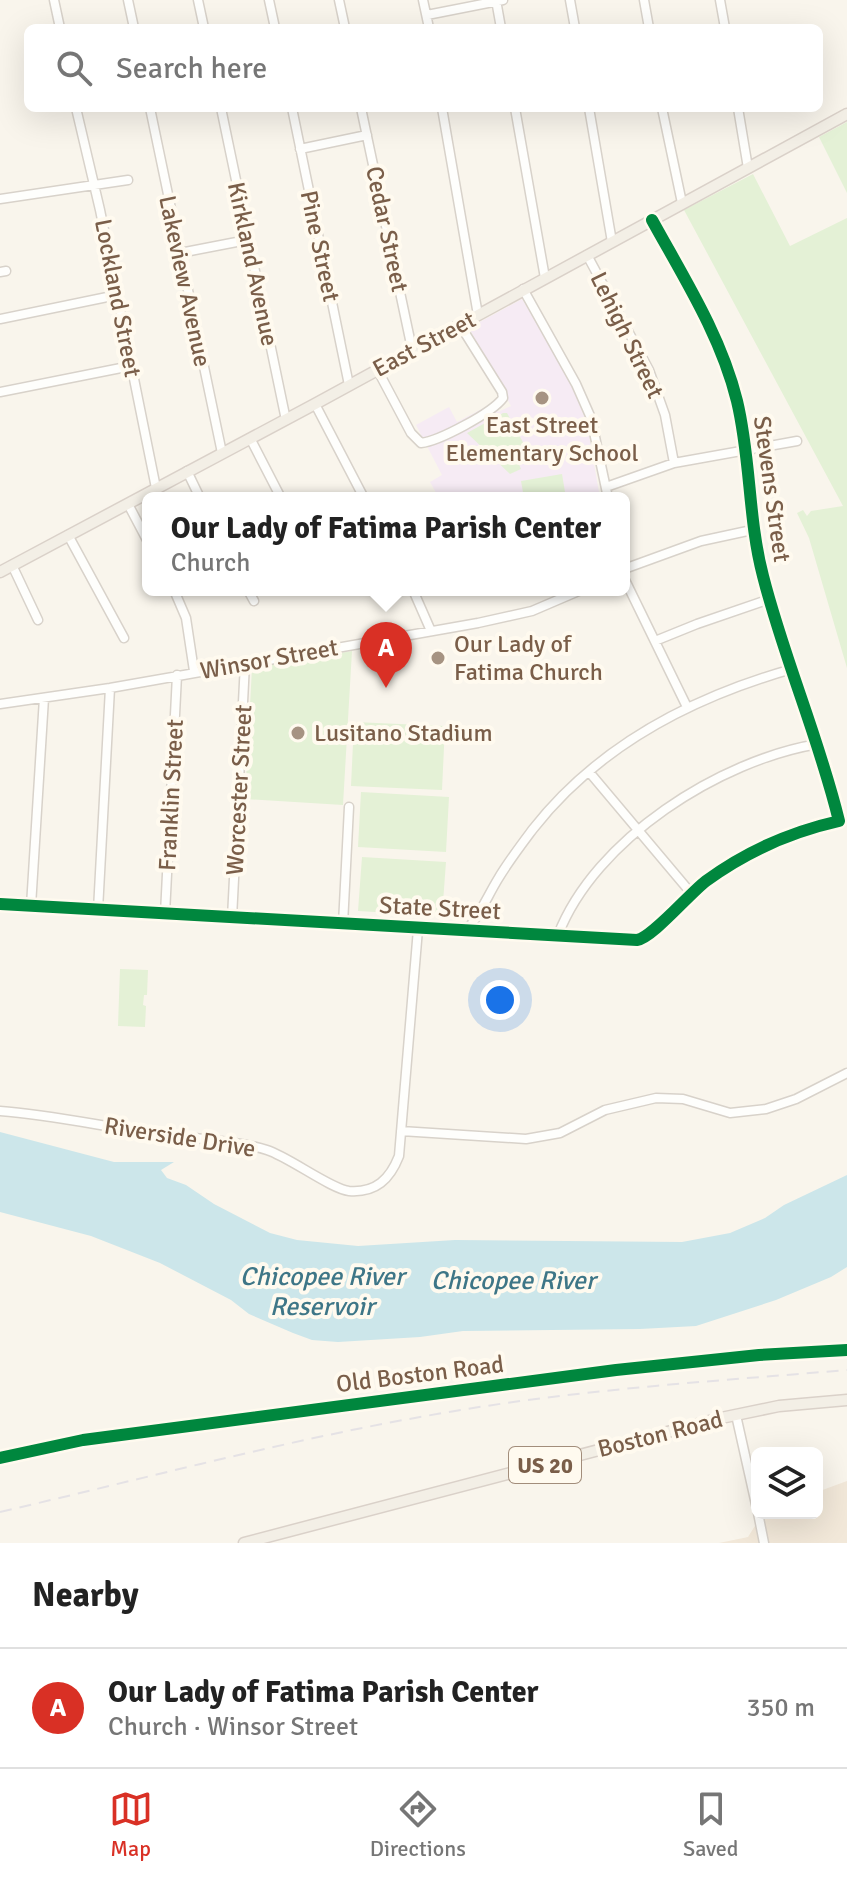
<!DOCTYPE html>
<meta charset="utf-8">
<style>
body{margin:0;font-family:Signika,sans-serif;background:#f2f2f2;color:#222}
.controls{position:absolute;right:24px;bottom:24px;display:grid;overflow:hidden;border-radius:12px;box-shadow:0 8px 32px #0002}
.controls button{width:72px;height:72px;display:grid;place-items:center;padding:0;border:0;border-bottom:2px solid #e0e0e0;background:#fff;color:#222;font:40px sans-serif}
.you{position:absolute;left:500px;top:1000px;width:28px;height:28px;margin:-20px;border:6px solid #fff;border-radius:50%;background:#1a73e8;box-shadow:0 0 0 12px #1a73e833}
.badge{display:grid;place-items:center;width:52px;height:52px;border-radius:50%;background:#d93025;color:#fff;font-size:26px;font-weight:700}
.pin{position:absolute;translate:-50% -66px;filter:drop-shadow(0 2px 4px #0008)}
.pin::after{content:'';position:absolute;top:42px;width:28px;height:24px;background:inherit;clip-path:polygon(0 0,100% 0,50% 100%)}
.popup{position:absolute;left:142px;top:492px;width:488px;height:104px;box-sizing:border-box;display:grid;place-content:center;border-radius:12px;background:#fff;filter:drop-shadow(0 2px 6px #0005);font-size:26px;white-space:nowrap;color:#767676}
.popup b{font-size:30px;color:#222}
.popup::after{content:'';position:absolute;left:50%;top:100%;margin-left:-16px;border:16px solid transparent;border-top-color:#fff}
.list{margin:0;padding:0;list-style:none}
h2{display:flex;justify-content:space-between;align-items:center;height:104px;margin:0;padding:0 32px;font-size:34px}
h2 small{font-size:26px;font-weight:400;color:#767676}
.list li{display:grid;grid-template-columns:52px 1fr auto;gap:24px;align-items:center;box-sizing:border-box;height:120px;padding:0 32px;border-top:2px solid #e0e0e0}
.list b{display:block;font-size:30px;white-space:nowrap}
.list p{margin:0;font-size:26px;white-space:nowrap;color:#767676}
.list em{font-size:26px;font-style:normal;color:#767676}
.icon{flex:none;width:44px;height:44px;fill:none;stroke:currentColor;stroke-width:2;stroke-linecap:round;stroke-linejoin:round}
.map{position:relative;flex:none;width:847px;height:1543px;overflow:hidden}
.search{position:absolute;background:#fff;box-shadow:0 8px 32px #0002;left:24px;right:24px;top:24px;height:88px;display:flex;align-items:center;gap:20px;box-sizing:border-box;padding:0 28px;border-radius:12px;color:#767676;font-size:30px}
.sheet{height:224px;background:#fff}
nav{display:flex;justify-content:space-around;align-items:center;box-sizing:border-box;height:112px;border-top:2px solid #e0e0e0;background:#fff;font-size:22px;color:#767676}
nav a{display:grid;justify-items:center;gap:4px}
nav .on{color:#d93025}
.map>svg:first-child{display:block}
.residential{fill:#f2e8d9}
.education{fill:#f6ebf4}
.green{fill:#e4f1d6}
.water{fill:#cce6ea}
.lines{fill:none;stroke-linecap:round;stroke-linejoin:round}
.minor-casing{stroke:#d8d2ca;stroke-width:11}
.major-casing{stroke:#dad1c9;stroke-width:13}
.minor{stroke:#fefefc;stroke-width:8}
.major{stroke:#f3efe6;stroke-width:10}
.rail{stroke:#e5e2e5;stroke-width:2;stroke-dasharray:12 8;stroke-linecap:butt}
.cycleway-casing{stroke:#fffaef;stroke-width:17}
.cycleway{stroke:#00873e;stroke-width:12}
.poi-dot{fill:#a69382;stroke:#fffaef;stroke-width:3}
.labels{text-anchor:middle;dominant-baseline:central;stroke-width:8;stroke-linejoin:round;paint-order:stroke}
.shield{fill:#fffaef;stroke:#a28d7b;stroke-width:2}
.shield-label{font-size:22px;font-weight:bold;fill:#7a5e49}
.street-label{font-size:24px;fill:#7a5e49;stroke:#fffaef}
.poi-label{font-size:24px;fill:#7a5e49;stroke:#fffaef;text-anchor:start}
.water-label{font-size:26px;font-style:italic;fill:#3e7687;stroke:#fffaef}
</style>
<div class="map">
<svg width="847" height="1543" viewBox="0 0 847 1543">
<rect width="100%" height="100%" fill="#f9f5ec"/>
<path class="residential" d="M847,1481V1543H719L748,1537L763,1513H817V1492Z"/>
<path class="education" d="M522,299L555,353L575,393L587,424L600,498H439L430,482L442,475L416,425L449,407L457,422L493,403L498,412L511,406L469,328Z"/>
<path class="green" d="M847,122V193L819,137Z
M753,174L790,246L847,218V668L809,538L797,513L803,510L807,516L811,511L843,506L684,210Z
M503,413H507L531,457L518,462L521,469L510,474L467,433Z
M562,474L566,498H524L521,481Z
M352,651L343,805L245,799L252,668Z
M354,722L445,726L442,790L351,786Z
M361,792L449,797L446,852L358,847Z
M362,857L446,862L442,916L358,911Z
M120,969L148,970L147,995H144L143,1005L146,1006L145,1027L118,1026Z"/>
<path class="water" d="M0,1132L114,1162H174L161,1170L167,1178L186,1185L214,1204L270,1233L297,1240L358,1246L455,1240L682,1242L730,1233L765,1218L784,1205L847,1175V1267L831,1277L776,1300L696,1326L640,1329L463,1331L420,1337L338,1342L312,1340L293,1333L249,1314L231,1300L160,1263L91,1236L0,1212Z"/>
<g class="lines">
<defs>
<path id="minor" d="M54,0L60,28
M128,0L134,28
M198,0L204,28
M269,0L275,28
M339,0L345,28
M423,0L429,28
M496,0L501,28
M570,0L575,28
M644,0L649,28
M720,0L725,28
M427,15L503,0
M76,108L100,210L156,488
M150,108L222,453
M221,108L286,420
M292,108L349,385
M361,108L412,349
M442,108L478,315
M515,108L545,278
M589,108L612,242
M662,108L682,203
M738,108L748,168
M300,149L367,135
M0,199L128,180
M180,253L247,240
M587,255L649,370L665,415L674,463
M0,272L6,271
M523,289L576,384L591,418L608,498
M0,319L117,295
M377,369L411,433L421,443C439,441 492,413 503,398L502,392L460,325
M0,392L131,366
M315,404L364,498
M250,438L281,498
M187,471L200,498
M606,487L674,463L797,441
M128,504L148,542
M68,535L124,638
M12,565L38,620
M624,569L701,541L752,530
M624,578L687,707
M174,590L186,618L194,671
M248,590L254,601
M413,590L431,631
M655,641L697,624L770,599
M0,704L110,688L478,623L532,611L581,590
M590,773L691,893
M0,904L637,940C652,938 689,894 706,881C747,851 790,832 839,821C819,738 784,659 763,576C748,519 751,459 737,401C721,336 684,278 652,220
M31,906L44,698
M98,910L110,688
M165,914L177,675
M232,918L245,663
M343,924L349,807
M466,931C480,915 487,897 498,879C508,862 521,845 533,829C598,746 693,697 792,669
M558,935C595,839 720,760 818,744
M0,1111C51,1115 101,1126 152,1133C186,1138 236,1140 267,1150C289,1157 331,1189 349,1191C376,1193 390,1179 399,1156L418,929
M401,1131L526,1139L560,1133L605,1110L656,1098L683,1099L730,1113L766,1109L796,1099L847,1073
M736,1415L757,1509
M0,1458L83,1440L616,1370L759,1355L847,1350
M758,1513L764,1543"/>
<path id="major" d="M0,572L315,404L847,114
M244,1543L721,1418L779,1406L847,1400"/>
</defs>
<use href="#minor" class="minor-casing"/>
<use href="#major" class="major-casing"/>
<use href="#minor" class="minor"/>
<use href="#major" class="major"/>
<path class="rail" d="M0,1512C151,1477 302,1436 455,1411C585,1389 716,1381 847,1370"/>
<defs>
<path id="cycleway" d="M0,904L637,940C652,938 689,894 706,881C747,851 790,832 839,821C819,738 784,659 763,576C748,519 751,459 737,401C721,336 684,278 652,220
M0,1458L83,1440L616,1370L759,1355L847,1350"/>
</defs>
<use href="#cycleway" class="cycleway-casing"/>
<use href="#cycleway" class="cycleway"/>
</g>
<g class="poi-dot">
<circle cx="542" cy="398" r="8"/>
<circle cx="438" cy="658" r="8"/>
<circle cx="298" cy="733" r="8"/>
</g>
<g class="labels">
<rect class="shield" x="509" y="1447" width="72" height="36" rx="6"/>
<g class="shield-label">
<text x="545" y="1465">US 20</text>
</g>
<g class="street-label">
<text transform="translate(387 229) rotate(78)">Cedar Street</text>
<text transform="translate(320 246) rotate(78)">Pine Street</text>
<text transform="translate(253 264) rotate(78)">Kirkland Avenue</text>
<text transform="translate(185 281) rotate(78)">Lakeview Avenue</text>
<text transform="translate(118 298) rotate(79)">Lockland Street</text>
<text transform="translate(627 335) rotate(64)">Lehigh Street</text>
<text transform="translate(424 344) rotate(-28)">East Street</text>
<text transform="translate(772 489) rotate(82)">Stevens Street</text>
<text transform="translate(269 659) rotate(-10)">Winsor Street</text>
<text transform="translate(239 790) rotate(-87)">Worcester Street</text>
<text transform="translate(171 795) rotate(-87)">Franklin Street</text>
<text transform="translate(440 908) rotate(3)">State Street</text>
<text transform="translate(180 1137) rotate(9)">Riverside Drive</text>
<text transform="translate(420 1374) rotate(-7)">Old Boston Road</text>
<text transform="translate(660 1434) rotate(-14)">Boston Road</text>
</g>
<g class="poi-label">
<text x="542" y="425" text-anchor="middle">East Street<tspan x="542" dy="28">Elementary School</tspan></text>
<text x="454" y="644">Our Lady of<tspan x="454" dy="28">Fatima Church</tspan></text>
<text x="314" y="733">Lusitano Stadium</text>
</g>
<g class="water-label">
<text x="322" y="1277">Chicopee River<tspan x="322" dy="30">Reservoir</tspan></text>
<text x="513" y="1281">Chicopee River</text>
</g>
</g>
</svg>
<div class="controls">
<button><svg class="icon" aria-label="layers" viewBox="0 0 24 24"><path d="M12 4l9 5-9 5-9-5zM3 14l9 5 9-5"/></svg></button>
</div>
<div class="you"></div>
<div class="pin badge" style="left:386px;top:688px">A</div>
<div class="popup"><b>Our Lady of Fatima Parish Center</b>Church</div>
<div class="search"><svg class="icon" aria-label="search" viewBox="0 0 24 24"><circle cx="10" cy="10" r="6"/><path d="M15 15l6 6"/></svg>Search here</div>
</div>
<section class="sheet">
<h2>Nearby<small></small></h2>
<ul class="list">
<li><span class="badge">A</span><div><b>Our Lady of Fatima Parish Center</b><p>Church · Winsor Street</p></div><em>350 m</em></li>
</ul>
</section>
<nav>
<a class="on"><svg class="icon" aria-label="map" viewBox="0 0 24 24"><path d="M3 6l6-2 6 2 6-2v14l-6 2-6-2-6 2zM9 4v14M15 6v14"/></svg>Map</a>
<a><svg class="icon" aria-label="directions" viewBox="0 0 24 24"><path d="M12 3l9 9-9 9-9-9zM9 14v-3h6M13 9l2 2-2 2"/></svg>Directions</a>
<a><svg class="icon" aria-label="saved" viewBox="0 0 24 24"><path d="M7 4h10v16l-5-4-5 4z"/></svg>Saved</a>
</nav>
